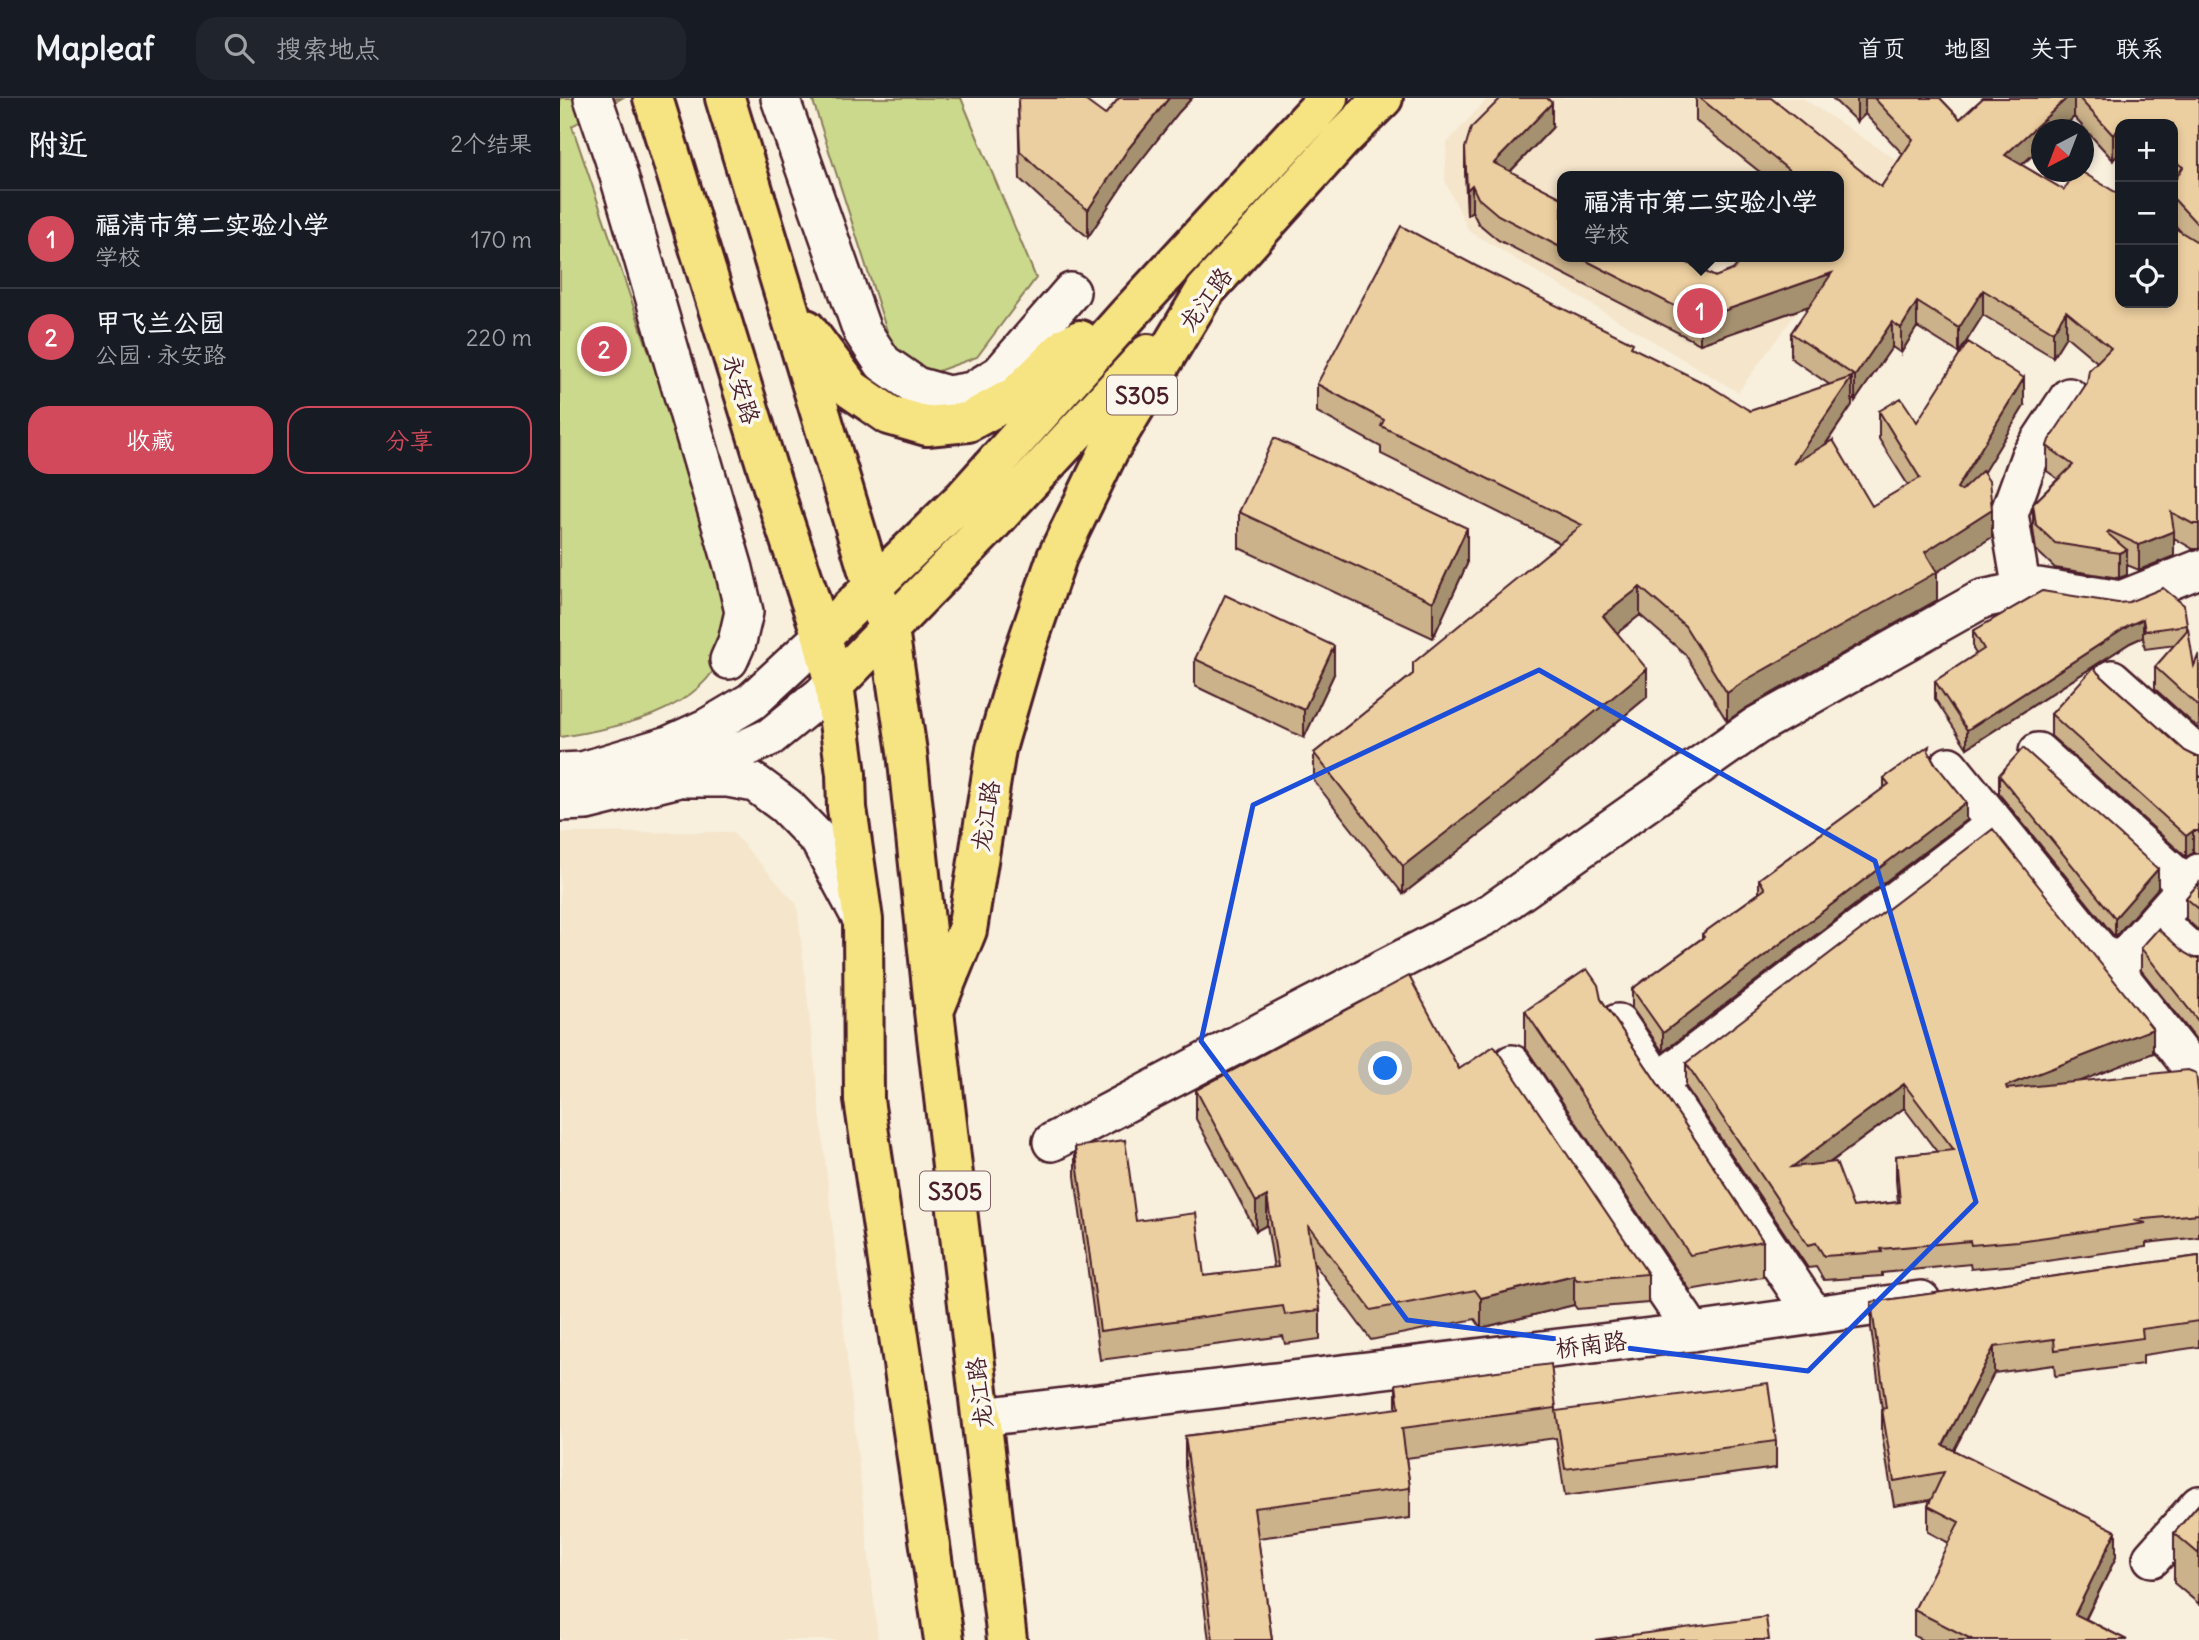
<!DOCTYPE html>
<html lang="zh">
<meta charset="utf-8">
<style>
body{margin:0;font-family:Delius,"LXGW WenKai TC",sans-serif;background:#20242c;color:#f1f3f6}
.controls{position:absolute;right:21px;top:21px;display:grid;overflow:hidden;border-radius:14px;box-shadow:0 4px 10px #0003}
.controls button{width:63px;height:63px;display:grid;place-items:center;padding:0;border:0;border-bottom:2px solid #363941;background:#171b24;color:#f1f3f6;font:35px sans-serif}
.compass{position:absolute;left:1471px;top:21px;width:63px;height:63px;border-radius:50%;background:#171b24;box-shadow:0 4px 10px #0003;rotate:222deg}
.you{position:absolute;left:826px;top:971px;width:24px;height:24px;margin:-18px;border:5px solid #fff;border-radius:50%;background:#1a73e8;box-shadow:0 0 0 10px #1a73e833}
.badge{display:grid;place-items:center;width:46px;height:46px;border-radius:50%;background:#d1495b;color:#fff;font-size:23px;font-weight:700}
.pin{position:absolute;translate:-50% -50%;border:4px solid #fff;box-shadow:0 2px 7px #0006}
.popup{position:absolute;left:997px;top:73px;width:287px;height:91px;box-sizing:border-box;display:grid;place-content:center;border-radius:14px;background:#171b24;filter:drop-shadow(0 2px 5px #0005);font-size:23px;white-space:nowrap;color:#9ea1a6}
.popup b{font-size:26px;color:#f1f3f6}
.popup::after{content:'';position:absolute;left:50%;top:100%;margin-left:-14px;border:14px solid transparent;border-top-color:#171b24}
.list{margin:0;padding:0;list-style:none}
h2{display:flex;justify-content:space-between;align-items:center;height:91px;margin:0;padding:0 28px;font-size:30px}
h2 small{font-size:23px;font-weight:400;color:#9ea1a6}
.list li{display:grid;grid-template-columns:46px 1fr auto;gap:21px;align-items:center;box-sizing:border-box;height:98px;padding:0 28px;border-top:2px solid #363941}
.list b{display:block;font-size:26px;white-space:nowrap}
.list p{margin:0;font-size:23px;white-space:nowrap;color:#9ea1a6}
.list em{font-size:23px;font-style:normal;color:#9ea1a6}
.actions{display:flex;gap:14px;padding:21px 28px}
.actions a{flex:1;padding:16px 0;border:2px solid #d1495b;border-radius:21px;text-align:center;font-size:24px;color:#d1495b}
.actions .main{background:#d1495b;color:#fff}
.icon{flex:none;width:38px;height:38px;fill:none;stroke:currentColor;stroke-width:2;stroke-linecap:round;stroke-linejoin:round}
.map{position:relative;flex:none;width:1639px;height:1542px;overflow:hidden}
header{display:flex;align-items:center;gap:42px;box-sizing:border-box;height:98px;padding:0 35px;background:#171b24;border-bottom:2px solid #363941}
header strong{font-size:33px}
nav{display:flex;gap:38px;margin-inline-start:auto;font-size:24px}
.search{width:490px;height:63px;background:#20242c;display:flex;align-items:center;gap:18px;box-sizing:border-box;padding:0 24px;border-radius:21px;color:#9ea1a6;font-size:26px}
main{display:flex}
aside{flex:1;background:#171b24}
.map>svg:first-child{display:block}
.built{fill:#f4e5cb}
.green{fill:#cbd98c;stroke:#8a7c5c;stroke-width:2}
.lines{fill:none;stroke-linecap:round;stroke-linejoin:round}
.minor-casing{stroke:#4a1f2b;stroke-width:42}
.major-casing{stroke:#4a1f2b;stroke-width:44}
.minor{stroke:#fbf7ec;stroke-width:37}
.major{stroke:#f6e381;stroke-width:38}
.wall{fill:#cbb28a;stroke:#4a1f2b;stroke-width:2;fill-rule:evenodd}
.shaded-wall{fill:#a59170;stroke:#4a1f2b;stroke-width:2}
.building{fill:#eccfa0;stroke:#4a1f2b;stroke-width:2;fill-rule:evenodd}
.marked{fill:none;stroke:#1d4ed8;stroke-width:5;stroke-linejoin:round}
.labels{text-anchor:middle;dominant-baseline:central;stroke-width:7;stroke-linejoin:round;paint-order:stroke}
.shield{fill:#fbf7ec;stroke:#7f6065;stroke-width:2}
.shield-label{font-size:23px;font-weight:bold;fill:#4a1f2b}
.street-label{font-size:24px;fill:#4a1f2b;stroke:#fbf7ec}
</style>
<header>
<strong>Mapleaf</strong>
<div class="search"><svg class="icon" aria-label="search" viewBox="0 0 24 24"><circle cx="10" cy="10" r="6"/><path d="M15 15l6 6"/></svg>搜索地点</div>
<nav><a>首页</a><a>地图</a><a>关于</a><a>联系</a></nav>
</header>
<main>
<aside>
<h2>附近<small>2个结果</small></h2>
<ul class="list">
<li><span class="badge">1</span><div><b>福清市第二实验小学</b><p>学校</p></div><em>170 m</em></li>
<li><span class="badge">2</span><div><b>甲飞兰公园</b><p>公园 · 永安路</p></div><em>220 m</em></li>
</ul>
<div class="actions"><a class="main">收藏</a><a>分享</a></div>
</aside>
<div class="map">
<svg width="1639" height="1542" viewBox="0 0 1639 1542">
<rect width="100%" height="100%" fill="#f8efdd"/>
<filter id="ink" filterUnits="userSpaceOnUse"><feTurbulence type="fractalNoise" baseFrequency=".0143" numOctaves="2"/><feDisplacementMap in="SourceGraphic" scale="14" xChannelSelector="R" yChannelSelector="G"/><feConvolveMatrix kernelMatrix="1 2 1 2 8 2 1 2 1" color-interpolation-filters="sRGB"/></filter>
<g filter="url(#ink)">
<path class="built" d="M928,0H1242L1344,67L1278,157V78H1002V159H1277L1178,294L909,133L885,83L887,45Z
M172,734L237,807L318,1542H0V735Z"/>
<path class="green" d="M0,0H62L12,28L164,474C167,491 173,510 173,527C173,535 167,545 164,553C140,615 58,630 0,639Z
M252,0H401L476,180L417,259L370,276L335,258Z"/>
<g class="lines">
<defs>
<path id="minor" d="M33,0L54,61L174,471L184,514L177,544L169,562
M220,0L302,233L323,265L356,288L388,297L412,293L440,276L511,194
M1462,493L1449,416L1470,358L1509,299
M1552,581L1639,659
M1478,654L1627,788
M1389,668L1554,871L1639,979
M0,674L22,673L109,647L148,629L192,603L262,538
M127,680H168L195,685L226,708L259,742L301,820
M0,704L26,703L119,680L210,639L274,587
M1597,823L1639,861
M1554,871L1639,775
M1058,925L1254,1217
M952,966L1133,1234
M1098,984L1436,726
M492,1044L739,914L926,818L1196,628L1422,501L1478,489L1561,502L1639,471
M422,1319L1133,1234L1361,1202
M1592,1460L1639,1407"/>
<path id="major" d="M93,0L222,418L262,538L274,587L286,676L287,710L303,822L304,1002L384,1542
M165,0L313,489L329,532L347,654L374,908
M246,231L291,291L329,317L367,328L408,324L456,298L507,248L520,242
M262,538L405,399L566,219L768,0
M274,587L426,431L588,256
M447,1542L374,913L407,832L436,651L464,555L497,459L549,352L645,193L781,42L823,0"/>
</defs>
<use href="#minor" class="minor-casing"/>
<use href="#major" class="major-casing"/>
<use href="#minor" class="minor"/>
<use href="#major" class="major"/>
</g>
<path class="wall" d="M559,0H632L619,14L568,79L528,139L486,105L460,81L458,3L545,17Z
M1136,0H1140L1321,89L1343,56L1305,16L1297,24L1272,0H1380L1400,21L1423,0H1639V451H1633L1614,440V458L1579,472L1567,467V477L1559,480L1495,470L1476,452L1473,431V406L1498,381L1487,373V348L1527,285L1537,264L1506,238L1493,259L1423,217L1399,255L1357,229L1341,255L1332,249L1295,303L1292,301V307L1266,346L1312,408L1348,387L1319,341V313L1357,324L1464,308L1423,375L1432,439L1377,474V502L1186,610L1167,623L1125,556L1080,517L1057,535L1087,599L942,719L843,796L754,683V655L853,576L1000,445L821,356V349L757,314V286L1073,251L1190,313L1270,287L1231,260V235L1249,208L1140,246L938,142L918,125L912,113L907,117L905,76V50L992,30L950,74L1002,100V159H1116L1155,179L1173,172L1278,78H1205L1136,23ZM1514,19L1553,62L1560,26H1613V125L1621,134L1504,92L1462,67Z
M679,414L907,466L873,540L679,450Z
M1482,493L1627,527V533L1634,568L1639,556V631L1595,591V569L1615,547L1585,551L1583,539L1570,545L1407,650L1375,601V583L1416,556L1413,551V533Z
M635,561L774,576L744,640L635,588Z
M1538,575L1625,653L1635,658H1639V755H1633L1626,759L1491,638V616Z
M1369,654L1406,722L1103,954L1072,910V891L1142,840V836L1199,795V781L1324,690V680Z
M1439,677L1598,790L1555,839L1439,696Z
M1639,785V833L1626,821V800Z
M1581,850L1625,855L1634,860H1639V945L1581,872Z
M1041,901L1203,1143V1179L1130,1192L965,949V913Z
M1593,955L1519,983L1639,1001V1139L1586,1145V1149L1458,1167L1411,1171L1410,1166L1322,1175V1178L1264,1182L1256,1169L1248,1170L1126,989V965ZM1344,1010L1377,1054L1336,1058V1082L1338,1104L1293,1109L1270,1065Z
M899,971L1088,1176V1205L1017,1211L1014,1207L921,1230L915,1221L811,1242L753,1164L760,1212V1241L725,1246L723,1238L540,1262L515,1078V1049L576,1123L644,1178L714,1170L707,1127L696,1133L636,1021V992Z
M1639,1158V1249L1583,1257V1266L1495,1278L1494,1267L1434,1275L1394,1352L1556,1459L1526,1521L1566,1542H1362L1354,1538V1512L1389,1445L1368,1434V1408L1370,1402L1334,1408L1322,1337V1311L1311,1230V1204Z
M836,1286L996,1310V1313L1216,1343V1370L1005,1398L996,1340L846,1360L850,1390V1420L698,1440L712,1542H649L625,1369V1338L836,1311Z
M1639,1406V1506L1614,1485V1435Z"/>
<path class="shaded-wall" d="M609,0H632L619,14L568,79L528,139V112L568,51Z
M1297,0H1305V16L1297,24Z
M1507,0H1514V19L1500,32H1481V49L1445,82V57Z
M992,5V30L934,90V65Z
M1560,30V55L1553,62V37Z
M912,87V113L907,117V92Z
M1272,175V200L1140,246V221Z
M1423,192V217L1399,255V230Z
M1357,204V229L1341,255V230Z
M1506,213V238L1493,259V234Z
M1332,224V249L1295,303V278Z
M1292,279V307L1233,394V366Z
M1464,280V308L1397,418V390Z
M1432,411V439L1377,474V502L1186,610L1167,623V595L1365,454Z
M907,430V466L873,540V504Z
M1614,433V458L1579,472V447Z
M1567,452V477L1559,480V455Z
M1080,489V517L1043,546V518Z
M1583,521V539L1570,545L1407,650V632L1570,527Z
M774,548V576L744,640V612Z
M1087,571V599L942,719L843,796V768Z
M1406,704V722L1103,954V935Z
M1633,733V755L1626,759V738Z
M1598,771V790L1555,839V820Z
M1593,931V955L1446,1012V988Z
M1344,986V1010L1232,1092V1069Z
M707,1098V1127L696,1133V1104Z
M1014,1177V1207L921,1230V1200Z
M1434,1249V1275L1383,1373V1347Z
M1556,1433V1459L1515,1542V1516Z"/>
<path class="building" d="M460,0H522L545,17L559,0H609L568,51L528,112L486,78L460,53L458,3Z
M941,0H987L992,5L934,65L1002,100V150L938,117L918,100L912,87L907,92L905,50L911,30Z
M1140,0H1211L1321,89L1353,41L1314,0H1380L1400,21L1423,0H1507L1445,57L1504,92L1515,74H1522L1560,97V205H1613V129L1639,145V426H1633L1611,414L1614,433L1579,447L1549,433L1547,435L1567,452L1559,455L1495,445L1476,427L1473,406L1513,367L1487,348L1489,342L1527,285L1529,272L1551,250L1506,213L1493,234L1423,192L1399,230L1357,204L1341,230L1332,224L1295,278L1231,235L1272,175L1140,221L1019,159H1116L1155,179L1173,172L1184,159H1278V78H1236Z
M1519,0H1639V128L1613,100V85L1623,69L1613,62V26H1560V30L1553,37Z
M841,128L916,168L1073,245L1071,249L1148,287L1190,313L1292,279L1233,366L1273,342L1312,408L1360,380L1319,313L1341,300L1357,324L1408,244L1464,280L1397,390L1401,393L1422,373L1429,383L1432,411L1365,454L1377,474L1186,582L1167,595L1125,528L1080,489L1043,518L1087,571L942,691L843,768L754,655L853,576V565L1022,427L821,328L824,322L757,286Z
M714,340L907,430L873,504L679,414Z
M1603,490L1624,507L1627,527L1585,533L1583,521L1570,527L1407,632L1375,583L1424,551L1413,533L1482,493L1558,505L1569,504Z
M665,497L774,548L744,612L635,561Z
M1628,531L1634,568L1639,556V609L1595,569Z
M1534,569L1538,575L1625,653L1635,658H1639V733H1633L1626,738L1491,616Z
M1369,648L1368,653L1373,663L1406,704L1103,935L1072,891L1144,839L1142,836L1205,791L1199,781L1329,686L1324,680Z
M1463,650L1598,771L1555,820L1439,677Z
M1433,731L1593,931L1446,988L1447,991L1628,972L1636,975L1639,1001V1116L1573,1122L1586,1125L1458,1143L1411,1147L1410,1143L1321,1151L1322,1154L1264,1158L1256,1145L1248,1147L1126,965ZM1344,986L1394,1052L1336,1058L1340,1104L1293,1109L1276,1064L1232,1069Z
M1639,785V811L1626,800Z
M1598,831L1625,855L1634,860H1639V924L1581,850Z
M1027,871L1038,887L1041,901L1203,1143L1130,1157L965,913Z
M849,878L899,971L934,948L1088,1176L1017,1182L1014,1177L921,1200L915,1192L811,1212L748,1127L760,1212L725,1217L723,1208L540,1233L515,1049L565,1042L576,1123L636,1115L644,1178L718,1169L707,1098L696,1104L636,992Z
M1639,1158V1223L1582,1231L1583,1240L1495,1252L1494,1241L1434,1249L1383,1347L1556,1433L1515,1516L1567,1542H1413L1354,1512L1399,1424L1368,1408L1384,1374L1334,1383L1322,1311L1326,1310L1311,1204Z
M991,1266L996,1310L842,1330L850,1390L694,1410L712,1542H653L625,1338L839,1310L836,1286Z
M1208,1285L1216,1343L1005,1371L996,1313Z
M1639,1406V1456L1614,1435Z
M1206,1519L1209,1542H1035Z"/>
</g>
<path class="marked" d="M979,572L1315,763L1416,1104L1248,1273L847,1222L641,943L693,707Z"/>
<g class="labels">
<g class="shield">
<rect x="547" y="277.5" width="70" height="39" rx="5"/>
<rect x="360" y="1073.5" width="70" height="39" rx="5"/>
</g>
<g class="shield-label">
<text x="582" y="297">S305</text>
<text x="395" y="1093">S305</text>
</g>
<g class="street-label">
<text transform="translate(645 201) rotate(-54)">龙江路</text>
<text transform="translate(182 291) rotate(73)">永安路</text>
<text transform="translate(425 718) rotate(-81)">龙江路</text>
<text transform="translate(1031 1246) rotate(-7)">桥南路</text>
<text transform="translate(419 1295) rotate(-97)">龙江路</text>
</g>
</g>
</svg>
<div class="controls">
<button>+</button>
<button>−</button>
<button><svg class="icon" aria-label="locate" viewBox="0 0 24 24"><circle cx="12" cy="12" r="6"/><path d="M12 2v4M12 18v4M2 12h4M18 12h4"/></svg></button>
</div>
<svg class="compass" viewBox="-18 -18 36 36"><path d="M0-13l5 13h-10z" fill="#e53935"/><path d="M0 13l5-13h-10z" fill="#9ea1a6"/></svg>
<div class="you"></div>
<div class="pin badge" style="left:1140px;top:213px">1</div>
<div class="popup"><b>福清市第二实验小学</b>学校</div>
<div class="pin badge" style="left:44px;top:251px">2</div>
</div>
</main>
